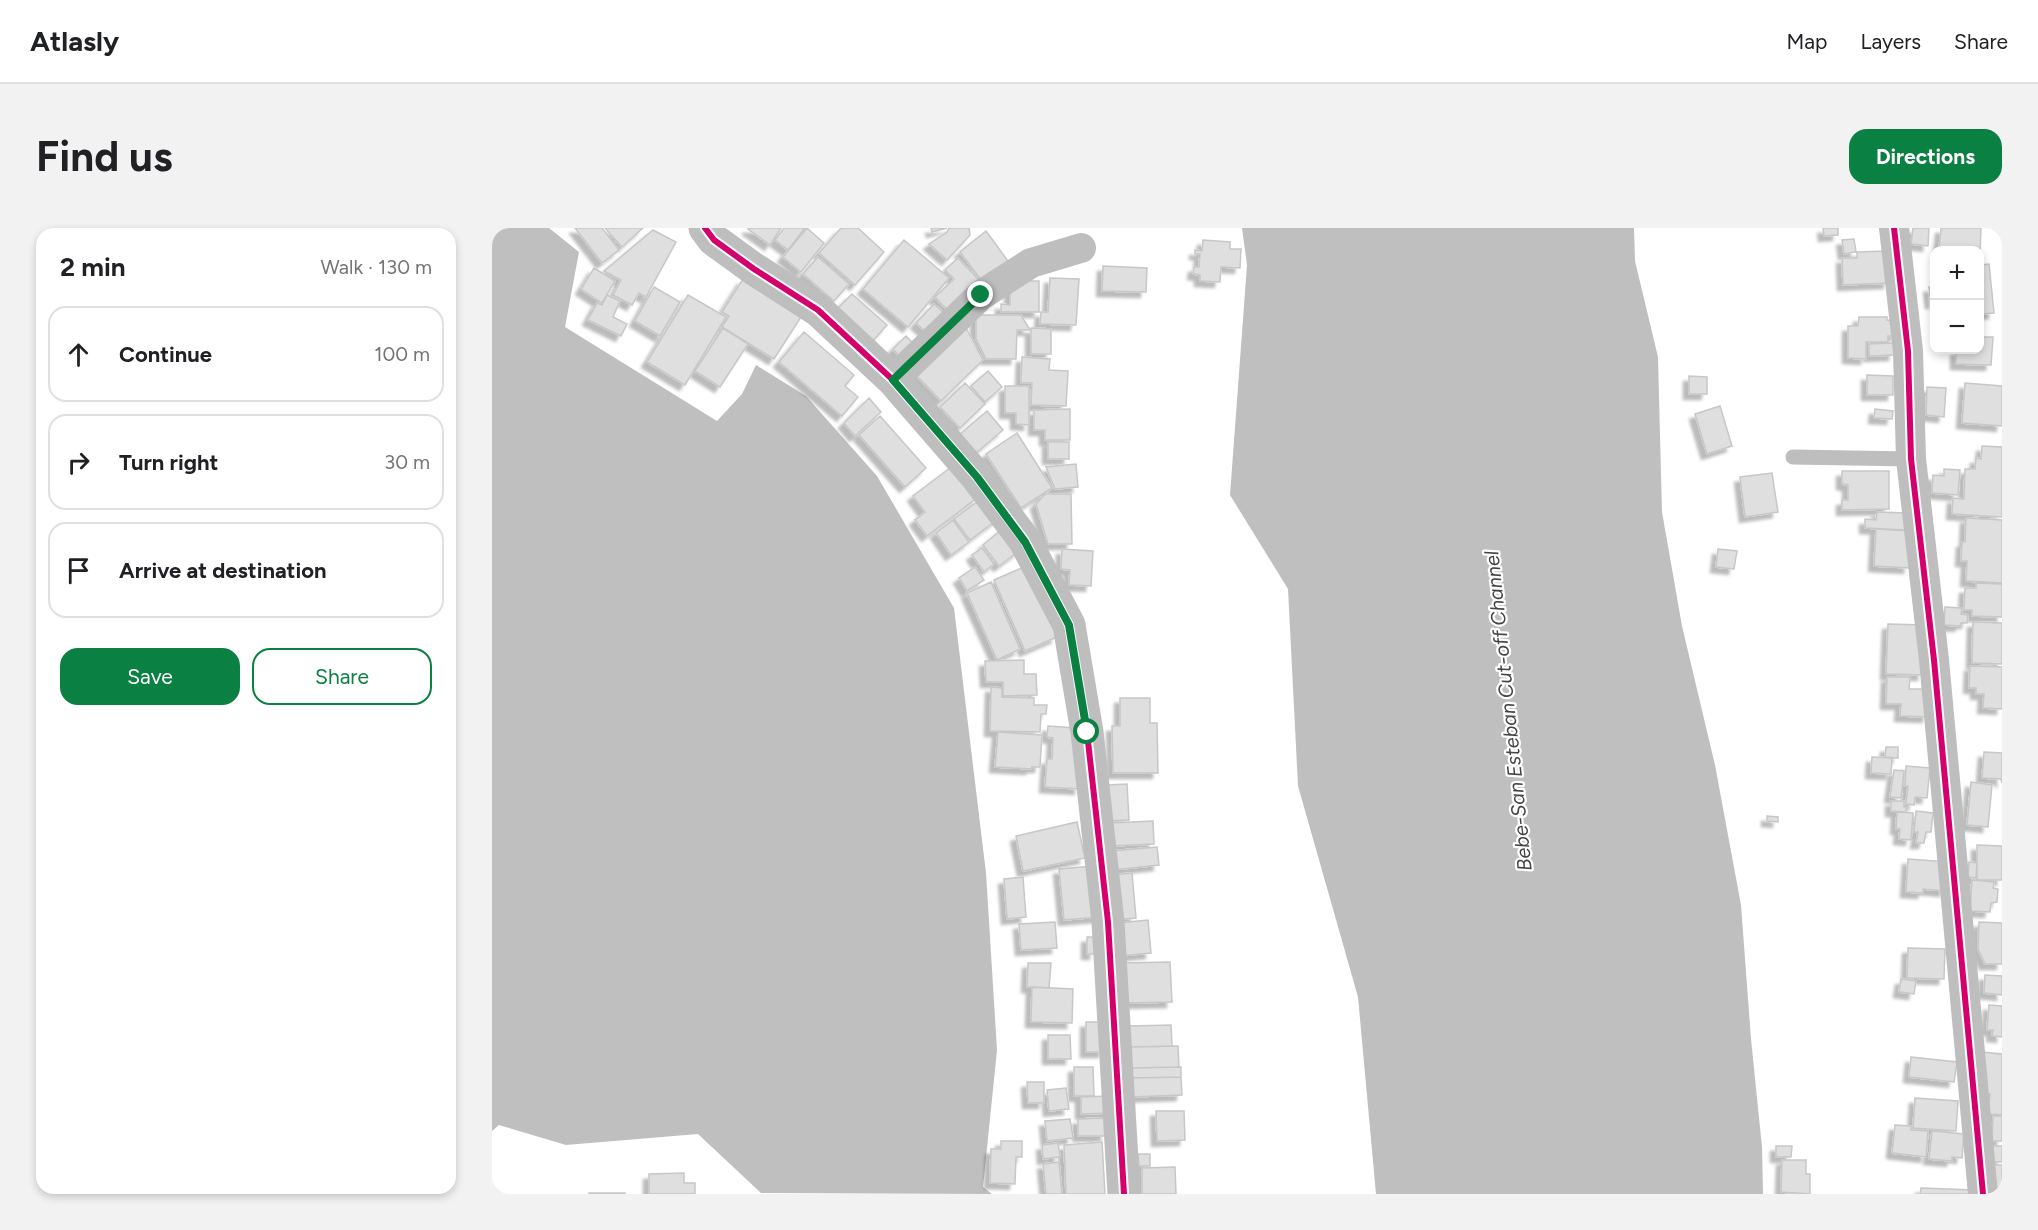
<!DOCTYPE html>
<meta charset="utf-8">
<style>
body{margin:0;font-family:Figtree,sans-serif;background:#f2f2f2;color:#202124}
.controls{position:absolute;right:18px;top:18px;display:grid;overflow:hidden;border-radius:12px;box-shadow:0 3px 9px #0003}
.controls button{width:54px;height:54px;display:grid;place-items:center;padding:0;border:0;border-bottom:2px solid #e0e0e0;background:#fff;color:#202124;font:30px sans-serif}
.stop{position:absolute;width:18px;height:18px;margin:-14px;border:4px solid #0b8043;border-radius:50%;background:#fff}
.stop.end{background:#0b8043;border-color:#fff;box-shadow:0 2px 6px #0008}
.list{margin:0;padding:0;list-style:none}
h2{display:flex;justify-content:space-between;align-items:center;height:78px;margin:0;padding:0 24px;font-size:26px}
h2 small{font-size:20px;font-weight:400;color:#757577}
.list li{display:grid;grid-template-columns:39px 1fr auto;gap:18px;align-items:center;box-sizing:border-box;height:96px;margin:0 12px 12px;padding:0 12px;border:2px solid #e0e0e0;border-radius:18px}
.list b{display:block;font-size:22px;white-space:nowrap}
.list em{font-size:20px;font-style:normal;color:#757577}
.actions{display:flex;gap:12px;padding:18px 24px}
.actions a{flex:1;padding:14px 0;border:2px solid #0b8043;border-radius:18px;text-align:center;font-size:21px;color:#0b8043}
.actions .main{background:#0b8043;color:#fff}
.icon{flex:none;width:33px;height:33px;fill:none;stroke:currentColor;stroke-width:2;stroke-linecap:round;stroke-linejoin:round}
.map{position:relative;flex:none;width:1510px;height:966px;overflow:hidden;border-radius:18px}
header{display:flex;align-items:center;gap:36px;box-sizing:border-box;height:84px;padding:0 30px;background:#fff;border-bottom:2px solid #e0e0e0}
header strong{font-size:28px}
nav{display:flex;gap:33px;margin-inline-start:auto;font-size:21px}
.intro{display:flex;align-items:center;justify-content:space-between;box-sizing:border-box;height:144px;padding:0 36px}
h1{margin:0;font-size:42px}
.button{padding:15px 27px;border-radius:18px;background:#0b8043;color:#fff;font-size:21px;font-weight:700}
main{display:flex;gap:36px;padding:0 36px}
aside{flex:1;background:#fff;border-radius:18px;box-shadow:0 3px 9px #0003}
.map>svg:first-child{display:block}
.water{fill:#bfbfbf}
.building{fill:#dfdfdf;stroke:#c7c7c7;stroke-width:1.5;filter:url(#shadow)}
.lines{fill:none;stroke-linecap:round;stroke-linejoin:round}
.service{stroke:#bebebe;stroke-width:15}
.minor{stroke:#bebebe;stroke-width:30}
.tertiary{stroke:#bebebe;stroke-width:33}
.cycleway-casing{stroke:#fff;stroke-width:10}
.cycleway{stroke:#d6006c;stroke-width:6}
.route{stroke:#0b8043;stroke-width:8}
.labels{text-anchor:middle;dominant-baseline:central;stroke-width:4.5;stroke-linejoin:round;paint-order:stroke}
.water-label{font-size:20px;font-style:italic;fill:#444;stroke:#fff}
</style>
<header>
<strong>Atlasly</strong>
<nav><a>Map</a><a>Layers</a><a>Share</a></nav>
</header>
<div class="intro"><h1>Find us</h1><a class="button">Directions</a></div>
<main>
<aside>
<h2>2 min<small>Walk · 130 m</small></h2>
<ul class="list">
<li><svg class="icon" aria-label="ahead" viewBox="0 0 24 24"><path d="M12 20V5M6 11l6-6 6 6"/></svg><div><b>Continue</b></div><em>100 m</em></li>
<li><svg class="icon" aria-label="right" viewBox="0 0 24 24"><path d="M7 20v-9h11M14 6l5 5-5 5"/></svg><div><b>Turn right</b></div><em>30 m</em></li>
<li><svg class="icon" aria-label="arrive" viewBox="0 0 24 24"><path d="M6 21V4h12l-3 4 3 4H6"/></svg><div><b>Arrive at destination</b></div></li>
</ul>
<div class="actions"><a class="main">Save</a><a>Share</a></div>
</aside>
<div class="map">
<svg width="1510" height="966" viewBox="0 0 1510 966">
<defs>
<filter id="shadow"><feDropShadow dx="-5.5" dy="5.5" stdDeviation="1.5" flood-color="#0004"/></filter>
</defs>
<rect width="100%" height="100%" fill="#fff"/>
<path class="water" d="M0,0H57L87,24L73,99L225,193L250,166L264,137L314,168L385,248L462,380L494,645L505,822L491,959L500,966L269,965L206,906L74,917L7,897L0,903Z
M750,0H1142L1143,33L1166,129L1170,284L1190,398L1223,537L1249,677L1259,811L1270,919L1271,966H884L866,769L806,558L796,361L738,267L755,37Z"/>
<path class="building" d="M83,0H110L127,22L110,35Z
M113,0H151L130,19Z
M256,0H289L278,17L256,1Z
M292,0H313L296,22L283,12Z
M315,0L332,15L309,44L291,29Z
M349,0H366L392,24L363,57L327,25Z
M439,0H455L440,4Z
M457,0H477L478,7L455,32L437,16L455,4Z
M1331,0H1346V7L1332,8Z
M1421,0H1437L1436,18L1419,16Z
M1449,0H1489L1488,27V22H1447Z
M161,2L184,14L154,69L147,65L140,77L121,67L129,52L112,43Z
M494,3L516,33L490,53L468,24Z
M1362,11L1364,24L1352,26L1350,12Z
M412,12L457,50L416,99L371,61Z
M711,12L738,14V21H749L748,40L729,39L728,54L708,53V47L701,46L702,39H707L708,26H703V22L710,23Z
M1396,23L1397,55L1351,57L1350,30H1365V24Z
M326,29L357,56L342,73L311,46Z
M466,30L489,54L458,85L443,69L462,51L453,42Z
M1497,36L1502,85L1488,86V37Z
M611,38L655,40L654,64L610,63Z
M102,40L123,53L110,75L89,61Z
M558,50L587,51L584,97L548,96L549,84H556Z
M251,51L309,89L282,131L230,99L237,88L230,84Z
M518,53H547V84H509V76L518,77Z
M162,59L188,74L168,108L143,93Z
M1437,59H1442V75H1439Z
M360,66L395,97L379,115L344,82Z
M115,67L128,73L121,89L135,96L129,108L96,92L105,75L110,77Z
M196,67L234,89L193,157L155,134Z
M442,76L455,88L437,107L424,95Z
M484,87H529L538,102H525L524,131H494L484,111Z
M1367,89H1395V92L1404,93V108H1396V114H1374V131L1356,130V98H1366Z
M472,96L491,132L449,173L422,145Z
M231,100L256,116L228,159L203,143Z
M539,100L559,101V126H539Z
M312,104L362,147L353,158L366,169L350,188L287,134Z
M414,108L421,115L408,129L401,121Z
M1488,109H1501L1499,137L1464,136V122H1488Z
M1402,115V127L1377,128V116Z
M530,129L558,131L557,142L576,143L574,178L539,177L540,155H529Z
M496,143L510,159L493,174L479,158Z
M1375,147L1401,148V167H1375Z
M1197,148L1215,149V166H1197Z
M473,155L493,176L468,200L448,179Z
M1473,155L1510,158V198L1470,195Z
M513,158H537V197L524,196V185H513Z
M1435,159L1454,160L1452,189L1434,187Z
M377,170L389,184L363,208L352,195Z
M1228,178L1240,218L1215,226L1203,186Z
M578,181V212H553V202H542V182Z
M1383,181L1401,183L1400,191L1382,190Z
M495,183L511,202L483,226L467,207Z
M388,188L434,240L413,259L367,207Z
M525,205L560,260L529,280L494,226Z
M556,214H577V231H556Z
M1490,218L1510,219V289L1460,286L1461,270L1472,271L1473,241H1483L1484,230L1489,231Z
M584,236L586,259L563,261L554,239Z
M462,237L486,269L435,308L423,292L433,284L421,268Z
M1452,241L1468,242L1466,267L1440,265L1441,247L1452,248Z
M1350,243H1397V281L1350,282V272H1356V257L1350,256Z
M1280,245L1286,284L1253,289L1248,249Z
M553,266H579L580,316H556L544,276Z
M490,270L506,291L478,312L462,291Z
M1385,284L1415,285L1414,302L1373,300V291L1384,292Z
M1474,290L1510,292V355L1474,353L1475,333H1469L1470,314H1473Z
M461,292L477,314L459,327L444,305Z
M510,301L527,323L507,338L491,317Z
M1384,301L1419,303L1417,340L1382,338Z
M490,320L502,336L492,344L480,327Z
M570,321L601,323L599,358L577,357L578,342L569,341Z
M1226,321L1245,323L1242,341L1224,339Z
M534,338L565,409L533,423L502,352Z
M483,339L492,352L475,363L467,350Z
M499,354L528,421L505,432L475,365Z
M1484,355L1510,356V389L1480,388V382H1472L1473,360H1484Z
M1453,379L1470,380L1469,386L1476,387L1475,395H1469L1468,398L1452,397Z
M1481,394L1510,395V436L1480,435Z
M1396,396L1433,397L1431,447L1394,446Z
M532,432V446H544L545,467L511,468V454H494L493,433Z
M1478,438L1510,439V481L1491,480L1492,466H1484V460H1477Z
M1395,449H1418L1417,461H1437L1436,489L1408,488L1409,476H1394Z
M499,459L510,460V469L542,470V477H555L554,486H549L548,504L498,503Z
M628,470H658V495H665L666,545H621L620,498H628Z
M556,498L584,500L588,561L553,559L555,531H560L561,510L555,509Z
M506,504L550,507L548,539H540L539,541L503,539Z
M1394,519H1406V530L1393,529Z
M1492,524L1510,525V555L1509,551L1490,550Z
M1380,529L1400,530L1399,546L1379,545Z
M1414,538L1438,540L1435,570L1423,569L1422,577L1414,576L1416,558H1413Z
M1402,542L1412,543L1409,570L1398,569Z
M1479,554L1500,557L1496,599L1475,597Z
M635,556L637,592L615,593L614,557Z
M1399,573H1412V579H1415L1414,584L1399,583Z
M1424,583L1441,585L1439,604H1434L1432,615H1424L1426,604H1422Z
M1405,584L1421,585L1419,612L1407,611L1408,601H1404Z
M1275,588L1286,589V594L1275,593Z
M661,593L662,616L619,618L618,595Z
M585,594L593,630L531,643L524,608Z
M1485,617L1510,618V652H1485Z
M665,619L667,637L621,642L619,623Z
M1416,631L1456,634L1453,663L1431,661V665L1414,664Z
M1477,634L1485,635L1484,650L1476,649Z
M601,638L607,689L572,692L567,641Z
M640,645L644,690L622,692L618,647Z
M531,649L534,689L515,691L512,651Z
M1480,652L1502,654L1501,660L1506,661L1505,674L1499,675L1498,684L1478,683Z
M656,692L659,725L629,728L626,695Z
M563,694L565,720L529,722L527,696Z
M1487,694L1510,695V736H1493L1486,721Z
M595,709H603V726H595Z
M1416,720L1453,721L1452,751L1415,750Z
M678,734L680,774L631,775L630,735Z
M536,735H559L557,760L535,759Z
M1493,747L1510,748V767L1492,765Z
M1409,751L1424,753L1422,766L1407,764Z
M540,759L581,761L580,795L539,794Z
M1497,777L1510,778V809L1500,808L1501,802H1495Z
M594,794H612V824H594Z
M679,797L680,818L638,819L637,798Z
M556,807H578L579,831H556Z
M686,818L687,839L639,840L638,819Z
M1490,824L1510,826V887L1496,886L1498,866H1491Z
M1419,829L1465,834L1462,854L1417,849Z
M582,839H601L602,868H582Z
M689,839V849L639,850V840Z
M689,849L690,867L639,869V850Z
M535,854H552V875H536Z
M574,860L577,881L557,883L555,862Z
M618,868V885L589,886V869Z
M1423,870L1466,873L1464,903L1421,900Z
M664,883H692L693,912L665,913Z
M1501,888H1510V913H1500Z
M613,890L614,908H586V891Z
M578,891L581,910L555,913L553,893Z
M1403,897L1419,898V902L1436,903L1434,929L1400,925Z
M1440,903L1472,906L1470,930L1460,929V933L1437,931Z
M509,913H530V929H524L523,956L498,955L499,921H509Z
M610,914L613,966H574L572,917Z
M566,915L568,929L551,931L550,917Z
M1284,918H1300L1299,929H1284Z
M1499,918H1510V934H1499Z
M646,926H658V938H647Z
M1290,932H1314V946H1318V966L1289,964Z
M567,934L570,966H554L551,936Z
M1498,937H1510V960L1498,961Z
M683,939L684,966H650V940Z
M192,945V955H203V966H157V946Z
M1429,960L1482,962L1481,966H1428Z
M97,965H133V966H97Z"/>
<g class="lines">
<path class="service" d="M1301,229L1419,231"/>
<path class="minor" d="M1402,0L1416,123L1419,231L1442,432L1491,966
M401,152L489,67L539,35L589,20"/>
<path class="tertiary" d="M213,0L222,12L262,41L326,82L401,152L485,249L533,313L577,397L595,504L616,694L632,966"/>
<defs>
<path id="cycleway" d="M213,0L222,12L262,41L326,82L401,152L485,249L533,313L577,397L595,504L616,694L632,966
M1402,0L1416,123L1419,231L1442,432L1491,966"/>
</defs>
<use href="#cycleway" class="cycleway-casing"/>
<use href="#cycleway" class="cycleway"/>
</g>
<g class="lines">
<path class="route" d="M489,67L401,152L485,249L533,314L577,397L595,504"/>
</g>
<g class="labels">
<g class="water-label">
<text transform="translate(1016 483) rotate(-96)">Bebe-San Esteban Cut-off Channel</text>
</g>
</g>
</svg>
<div class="controls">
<button>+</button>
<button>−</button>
</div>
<div class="stop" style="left:595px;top:504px"></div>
<div class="stop end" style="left:489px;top:67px"></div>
</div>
</main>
